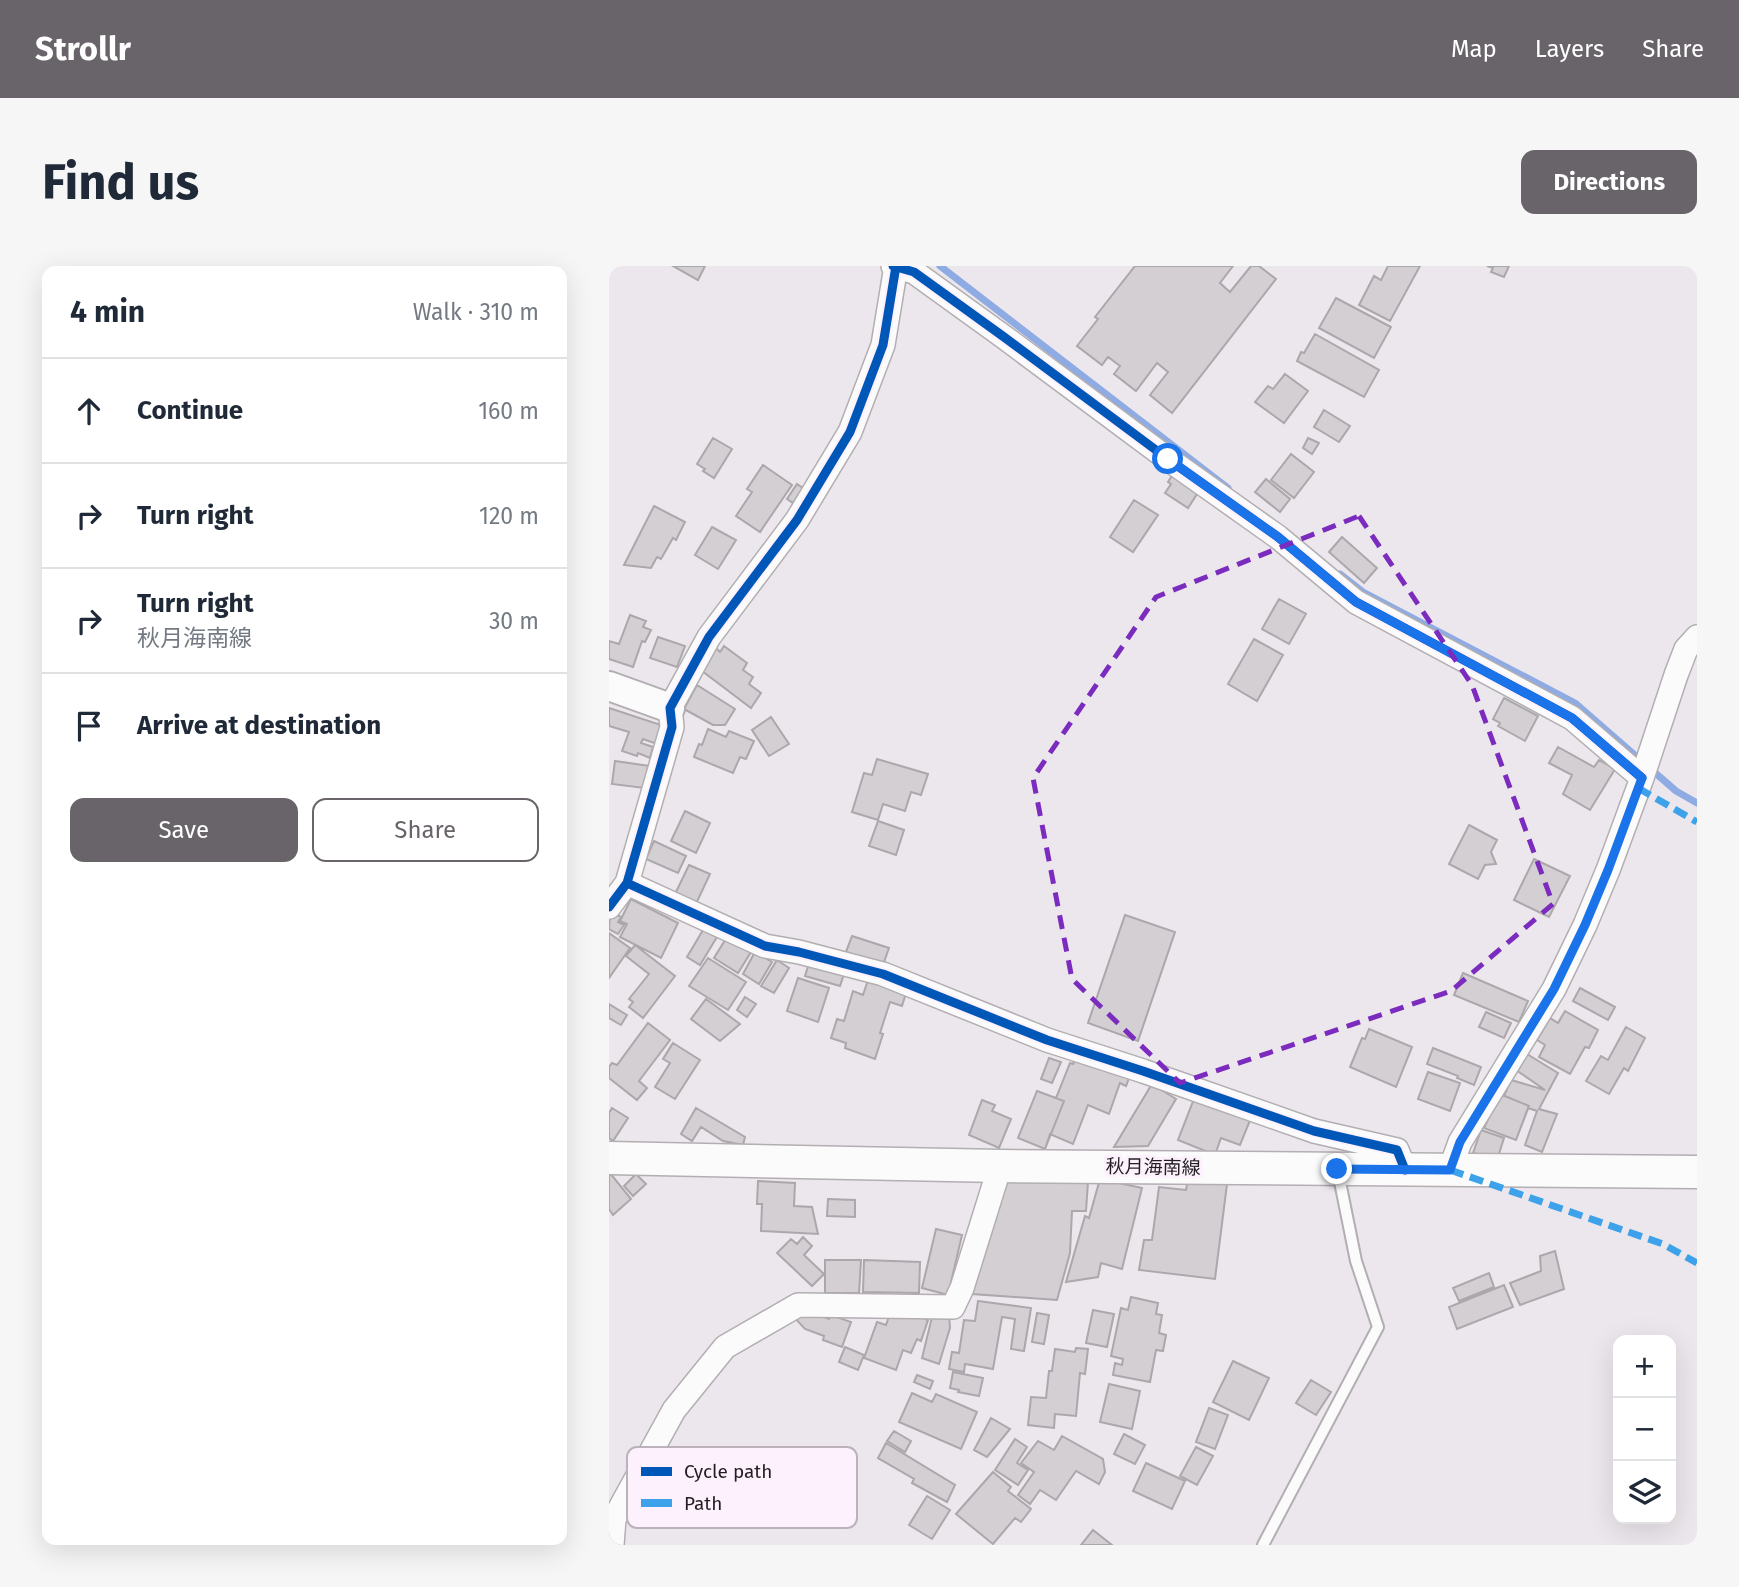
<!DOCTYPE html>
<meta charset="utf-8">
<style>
body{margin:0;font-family:"Fira Sans","Noto Sans JP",sans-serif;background:#f6f6f7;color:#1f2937}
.controls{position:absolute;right:21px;bottom:21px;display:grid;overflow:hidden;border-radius:14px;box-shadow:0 7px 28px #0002}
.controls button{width:63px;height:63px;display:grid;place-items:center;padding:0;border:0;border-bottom:2px solid #e0e1e3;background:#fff;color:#1f2937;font:35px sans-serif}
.stop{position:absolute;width:21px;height:21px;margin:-16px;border:5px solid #1a73e8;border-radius:50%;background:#fff}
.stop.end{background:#1a73e8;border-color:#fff;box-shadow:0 2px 7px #0008}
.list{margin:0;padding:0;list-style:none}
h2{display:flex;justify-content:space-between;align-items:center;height:91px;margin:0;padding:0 28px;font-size:30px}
h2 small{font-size:23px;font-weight:400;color:#747a83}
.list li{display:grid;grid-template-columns:46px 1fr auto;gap:21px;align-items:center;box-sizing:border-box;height:105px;padding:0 28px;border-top:2px solid #e0e1e3}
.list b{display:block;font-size:26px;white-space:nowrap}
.list p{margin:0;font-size:23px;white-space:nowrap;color:#747a83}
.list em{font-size:23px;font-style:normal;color:#747a83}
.actions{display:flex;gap:14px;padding:21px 28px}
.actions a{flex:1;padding:16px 0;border:2px solid #696469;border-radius:14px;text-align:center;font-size:24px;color:#696469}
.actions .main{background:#696469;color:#fff}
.icon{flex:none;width:38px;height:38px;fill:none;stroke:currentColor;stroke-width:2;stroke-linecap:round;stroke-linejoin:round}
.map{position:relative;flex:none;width:1088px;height:1279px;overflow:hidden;border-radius:14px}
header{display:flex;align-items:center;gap:42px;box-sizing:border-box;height:98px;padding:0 35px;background:#696469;color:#fff}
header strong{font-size:33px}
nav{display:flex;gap:38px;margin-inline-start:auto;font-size:24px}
.intro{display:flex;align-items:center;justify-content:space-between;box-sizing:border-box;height:168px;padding:0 42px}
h1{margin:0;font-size:49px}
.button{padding:18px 32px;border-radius:14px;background:#696469;color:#fff;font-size:24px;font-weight:700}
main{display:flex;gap:42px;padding:0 42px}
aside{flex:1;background:#fff;border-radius:14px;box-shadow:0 7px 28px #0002}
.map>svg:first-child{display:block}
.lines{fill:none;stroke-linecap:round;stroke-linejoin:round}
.stream{stroke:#8eabe4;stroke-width:7}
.building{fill:#d3cfd3;stroke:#aba7ab;stroke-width:2}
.service-casing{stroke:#b2aeb2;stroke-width:14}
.minor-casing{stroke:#b2aeb2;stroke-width:26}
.tertiary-casing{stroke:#b2aeb2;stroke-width:32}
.secondary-casing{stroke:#b2aeb2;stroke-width:35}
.service{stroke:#fcfbfc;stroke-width:10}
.minor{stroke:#fcfbfc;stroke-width:23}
.tertiary{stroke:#fcfbfc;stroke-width:28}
.secondary{stroke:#fcfbfc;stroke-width:32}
.quiet{stroke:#3ea2ea;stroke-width:7;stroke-dasharray:14 7;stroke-linecap:butt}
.cycleway-casing{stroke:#fcf1fd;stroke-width:13}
.cycleway{stroke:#0057b8;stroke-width:9}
.route{stroke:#1a73e8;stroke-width:9}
.marked{fill:none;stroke:#7b2cbf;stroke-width:5;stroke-dasharray:14 9;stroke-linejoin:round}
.labels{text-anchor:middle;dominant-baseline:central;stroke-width:6;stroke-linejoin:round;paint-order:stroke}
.street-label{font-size:19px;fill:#221e22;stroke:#fcf1fd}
.key{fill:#fcf1fd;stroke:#bbb2bb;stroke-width:2}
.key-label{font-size:19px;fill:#221e22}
</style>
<header>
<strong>Strollr</strong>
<nav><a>Map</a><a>Layers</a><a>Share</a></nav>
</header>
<div class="intro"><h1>Find us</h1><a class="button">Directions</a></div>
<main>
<aside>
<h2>4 min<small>Walk · 310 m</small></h2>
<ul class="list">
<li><svg class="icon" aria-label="ahead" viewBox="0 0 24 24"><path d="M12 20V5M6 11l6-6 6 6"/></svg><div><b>Continue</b></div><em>160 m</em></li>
<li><svg class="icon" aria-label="right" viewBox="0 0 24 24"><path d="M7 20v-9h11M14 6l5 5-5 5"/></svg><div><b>Turn right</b></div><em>120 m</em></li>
<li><svg class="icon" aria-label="right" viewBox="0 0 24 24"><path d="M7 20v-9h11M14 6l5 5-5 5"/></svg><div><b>Turn right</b><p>秋月海南線</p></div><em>30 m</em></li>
<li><svg class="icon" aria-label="arrive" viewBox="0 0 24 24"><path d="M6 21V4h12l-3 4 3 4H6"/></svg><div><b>Arrive at destination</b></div></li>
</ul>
<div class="actions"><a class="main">Save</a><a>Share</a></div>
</aside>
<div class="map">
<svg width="1088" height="1279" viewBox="0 0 1088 1279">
<rect width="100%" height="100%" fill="#ece7ec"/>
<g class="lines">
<path class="stream" d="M331,0L619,222
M731,308L754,326L966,437L1067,525L1088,537"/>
</g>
<path class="building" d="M64,0H96L89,14Z
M526,0H624L611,17L621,26L642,0H650L667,13L563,147L541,129L559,106L548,97L527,125L505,108L511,100L499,91L493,99L468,80L489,53L486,51Z
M779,0H811L781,55L750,39L765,10L772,14Z
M878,0H900L895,11L882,6L884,2Z
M727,32L782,61L765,92L710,62Z
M706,68L770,104L755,131L688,95L692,86L695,87Z
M676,108L699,125L675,157L646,136L659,120L664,123Z
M715,144L741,160L730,176L705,161Z
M104,172L123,183L105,212L94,205L96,203L88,198Z
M699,172L710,177L703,188L694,182Z
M682,188L705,206L685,232L662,214Z
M154,199L183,219L151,266L127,250L143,226L138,223Z
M564,208L590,225L579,242L556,227L562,218L559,216Z
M657,213L681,233L671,246L646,226Z
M188,218L194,222L184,237L178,233Z
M525,234L549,249L524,286L501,271Z
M45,240L76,256L67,274L64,272L52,293L48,291L42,302L15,299Z
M103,261L127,274L109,303L86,289Z
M733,271L768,302L755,317L720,286Z
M670,333L697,348L680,378L653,363Z
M21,349L37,355L34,361L42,364L36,376L33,375L24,401L0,393V375L10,378Z
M49,371L76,380L68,401L41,392Z
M645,373L674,389L648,435L619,418Z
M115,380L138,397L134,404L144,411L140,418L152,427L142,442L93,405L107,382L111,386Z
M88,419L126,443L116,459H104L75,443Z
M895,432L929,450L916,475L889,460L891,457L884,453Z
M0,442L58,461L51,479L34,473L32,477L44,481L41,492L29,487L28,490L13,485L20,466L0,460Z
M162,451L180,478L160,490L143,464Z
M99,463L117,471L120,465L145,475L137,493L131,491L124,507L85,491L90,478L93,479Z
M949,481L985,501L990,494L1006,503L981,544L954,528L963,509L940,497Z
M268,493L319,508L312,529L302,526L296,545L274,538L269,554L243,546L255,507L263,509Z
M6,495L41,500L35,522L3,518Z
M76,545L101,557L87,587L62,575Z
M269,555L295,564L287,589L260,580Z
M860,559L888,574L882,586L887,598L876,599L869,613L840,598Z
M45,575L77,590L69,607L37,593Z
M925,593L961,610L940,651L905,634Z
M80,599L101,608L86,640L65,630Z
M22,633L69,657L52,692L11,671L18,658L11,655Z
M1,645L12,651L9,656L15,659L9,668L0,663Z
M516,649L566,666L529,775L479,757Z
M94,664L108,671L91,699L78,691Z
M0,667L21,682L0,712Z
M243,670L280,682L274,699L237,686Z
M118,671L142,686L129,707L105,692Z
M26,679L66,710L34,752L20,741L24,736L20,733L40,708L17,690Z
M146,686L163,696L150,718L134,708Z
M99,692L137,716L119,744L80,720Z
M168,694L180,702L165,727L152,720Z
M201,694L236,705L231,720L196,710Z
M854,707L919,735L910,756L845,729Z
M260,711L298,724L293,740L281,736L271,767L274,768L266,793L236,782L237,777L222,772L228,753L235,755L244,725L254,729Z
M189,712L220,722L209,756L178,745Z
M971,722L1006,741L999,754L964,735Z
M136,731L147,738L138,751L128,744Z
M97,733L131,758L111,775L82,753Z
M0,738L18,749L12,759L0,752Z
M956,745L989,764L980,782L976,781L961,808L930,791L936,779L928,774L941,752L949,757Z
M877,746L902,757L895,772L870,761Z
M39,757L61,774L30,815L38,822L28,834L0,812V801L3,797L8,799Z
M1017,761L1036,772L1019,805L1015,802L1000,828L977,815L992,790L999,794Z
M760,763L803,781L787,821L741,801L753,772L756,773Z
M64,777L91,794L66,833L46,821L61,797L54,793Z
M824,782L872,801L865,819L848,812L849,810L818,798Z
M469,787L522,807L517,820L511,817L500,848L479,839L464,878L441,868L436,883L409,872L428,825L447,832L461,797L464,798Z
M918,788L949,807L930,843L948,848L933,886L916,879L928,845L919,842L907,874L875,862L884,839L891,828L895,830L902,814L936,824L907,804Z
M440,792L452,796L443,817L432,813Z
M819,806L851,817L841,845L809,833Z
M543,818L567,833L539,880L505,881Z
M428,825L455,835L436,883L409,872Z
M588,825L644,847L631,879L612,872L606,889L569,874Z
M891,828L920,840L907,874L875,862Z
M373,834L386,839L383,845L402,853L390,882L360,869Z
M3,842L19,852L4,875L0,872V847Z
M87,842L136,871L134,879L114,875L92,861L83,875L72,868Z
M872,864L895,872L889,891L880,892L864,887Z
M0,906L22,933L4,949L0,943Z
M27,908L37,918L24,930L15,920Z
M390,909L479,916L477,945H463L461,987L448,1034L363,1028L367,981Z
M579,912L618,918L606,1013L530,1004L535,974H543L550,921L577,924Z
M491,913L533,922L513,1003L492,997L489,1011L457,1016L476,950L480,952Z
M149,915L186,917L185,940L203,941L209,968L152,965L153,938H148Z
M219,933L246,934V951L218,950Z
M327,963L353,969L339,1029L313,1022Z
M194,971L203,980L195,989L215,1008L203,1020L168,987L182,973L188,978Z
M946,985L955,1023L911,1039L901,1017L932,1005L931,990Z
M216,994H252L250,1027H216Z
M255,994L311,996L310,1027L254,1026Z
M880,1007L885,1021L850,1035L844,1022Z
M895,1019L904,1041L848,1063L840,1041Z
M522,1031L549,1037L547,1048L553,1049L550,1067L557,1069L554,1085L547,1084L541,1116L504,1109L506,1097L513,1099L514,1093L502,1090L512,1042L519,1044Z
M369,1035L422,1042L415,1085L402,1083L406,1053L393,1051L384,1103L356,1098L355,1106L340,1103L343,1086L350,1087L355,1054L366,1055Z
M291,1044L319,1054L312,1075L308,1073L302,1087L294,1084L287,1104L255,1092L268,1056L277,1059L282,1045Z
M484,1044L505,1048L498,1081L477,1077Z
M202,1046L220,1053L222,1049L242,1056L233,1081L214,1074L215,1070L196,1063L184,1050Z
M324,1047L340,1048L341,1062L330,1098L313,1092Z
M428,1047L440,1049L435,1078L423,1076Z
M236,1081L255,1089L249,1104L230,1096Z
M467,1082L479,1083L476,1108L471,1107L467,1150L446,1148L445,1162L419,1159L422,1131L437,1132L440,1105H443L446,1083L466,1086Z
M624,1095L660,1112L640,1154L604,1136Z
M344,1106L374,1112L370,1130L349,1126L350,1124L341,1122Z
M308,1109L324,1115L321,1123L305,1116Z
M702,1114L722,1126L707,1149L687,1137Z
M500,1118L531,1125L523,1163L491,1156Z
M303,1127L323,1136L327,1128L368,1146L352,1183L290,1156Z
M600,1142L619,1149L606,1183L587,1176Z
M382,1152L401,1163L378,1191L365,1184Z
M285,1165L302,1175L296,1186L278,1175Z
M515,1168L536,1179L526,1198L505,1188Z
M453,1170L494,1193L496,1206L490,1218L467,1205L447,1234L431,1224L421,1238L409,1229L425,1206L412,1197L429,1175L445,1184Z
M406,1173L418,1181L408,1197L419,1204L409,1219L386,1204Z
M277,1177L346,1219L338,1236L303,1217L305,1213L269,1192Z
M587,1181L604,1190L588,1219L571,1210Z
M537,1197L576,1215L563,1243L524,1225Z
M384,1206L402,1221L399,1225L422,1243L412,1256L406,1252L384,1278L347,1248Z
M318,1230L341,1244L323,1273L300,1259Z
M484,1264L503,1279H472Z"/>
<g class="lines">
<defs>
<path id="service" d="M654,1279L769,1061L747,995L729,906"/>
<path id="minor" d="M284,0L305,6L395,71L559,193L669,271L747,336L963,452L1033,512
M18,617L156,680L190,686L274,708L438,774L534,805L705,865L788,884L796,904
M0,641L18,617L63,461L61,442L100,371L188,254L241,166L274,79L287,0
M841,904L851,876L945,723L976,659L999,604L1033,512L1067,409L1077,383L1088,371
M3,1279L5,1253L65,1144L116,1081L189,1039L344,1041L353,1022L391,900"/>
<path id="tertiary" d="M0,420L61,442"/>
<path id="secondary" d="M0,892L391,900L1088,906"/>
</defs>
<use href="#service" class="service-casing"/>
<use href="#minor" class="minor-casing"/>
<use href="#tertiary" class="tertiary-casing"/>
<use href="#secondary" class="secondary-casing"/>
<use href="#service" class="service"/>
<use href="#minor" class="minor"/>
<use href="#tertiary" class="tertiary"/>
<use href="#secondary" class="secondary"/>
<path class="quiet" d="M1029,522L1088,556
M841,904L1054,978L1088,997"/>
<defs>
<path id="cycleway" d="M284,0L305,6L395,71L559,193L669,271L747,336L963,452L1033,512
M18,617L156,680L190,686L274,708L438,774L534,805L705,865L788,884L796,904
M0,641L18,617L63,461L61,442L100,371L188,254L241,166L274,79L287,0"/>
</defs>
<use href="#cycleway" class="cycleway-casing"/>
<use href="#cycleway" class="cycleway"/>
</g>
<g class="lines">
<path class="route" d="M559,193L669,271L747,336L963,452L1033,512L999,604L976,659L945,723L851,876L841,904L728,903"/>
</g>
<path class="marked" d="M750,250L863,419L944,638L842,725L571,817L463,713L424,512L547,331Z"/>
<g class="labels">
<g class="street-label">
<text transform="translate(544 901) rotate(1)">秋月海南線</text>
</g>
</g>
<rect x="18" y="1181" width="230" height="81" rx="10" class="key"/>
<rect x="32" y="1201" width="31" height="9" fill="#0057b8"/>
<rect x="32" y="1233" width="31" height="8" fill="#3ea2ea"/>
<g class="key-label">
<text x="75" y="1212">Cycle path</text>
<text x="75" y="1244">Path</text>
</g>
</svg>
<div class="controls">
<button>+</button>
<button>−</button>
<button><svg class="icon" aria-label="layers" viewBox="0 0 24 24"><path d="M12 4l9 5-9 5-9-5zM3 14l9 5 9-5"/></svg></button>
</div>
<div class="stop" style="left:559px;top:193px"></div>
<div class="stop end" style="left:728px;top:903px"></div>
</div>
</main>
